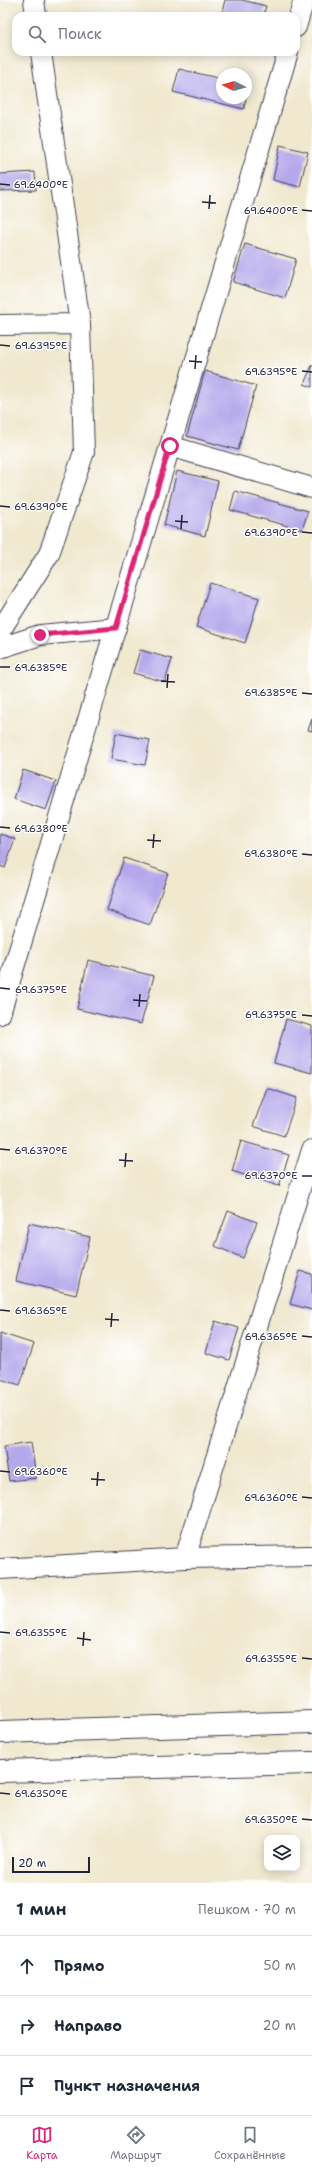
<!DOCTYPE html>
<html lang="ru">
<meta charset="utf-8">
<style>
body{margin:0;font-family:"Shantell Sans",sans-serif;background:#f2f2f3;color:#1f2937}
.controls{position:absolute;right:12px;bottom:12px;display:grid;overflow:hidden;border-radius:8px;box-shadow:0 2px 10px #0003}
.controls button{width:36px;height:36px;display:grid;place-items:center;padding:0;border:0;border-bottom:1px solid #e0e1e3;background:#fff;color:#1f2937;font:20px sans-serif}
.compass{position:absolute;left:216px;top:68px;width:36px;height:36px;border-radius:50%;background:#fff;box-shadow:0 2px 10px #0003;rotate:275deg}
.scale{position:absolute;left:12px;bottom:10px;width:78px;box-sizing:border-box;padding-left:4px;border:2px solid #22223b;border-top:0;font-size:11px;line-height:14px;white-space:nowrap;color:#22223b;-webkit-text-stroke:3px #fff;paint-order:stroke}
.stop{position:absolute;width:12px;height:12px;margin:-9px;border:3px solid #db2777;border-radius:50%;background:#fff}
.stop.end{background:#db2777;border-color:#fff;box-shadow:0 1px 4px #0008}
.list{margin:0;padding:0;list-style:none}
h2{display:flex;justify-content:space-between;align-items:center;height:52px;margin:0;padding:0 16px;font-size:17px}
h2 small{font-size:13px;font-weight:400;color:#747a83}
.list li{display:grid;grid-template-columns:26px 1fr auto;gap:12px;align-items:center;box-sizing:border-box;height:60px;padding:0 16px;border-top:1px solid #e0e1e3}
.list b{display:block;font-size:15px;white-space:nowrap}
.list em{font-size:13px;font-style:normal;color:#747a83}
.icon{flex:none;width:22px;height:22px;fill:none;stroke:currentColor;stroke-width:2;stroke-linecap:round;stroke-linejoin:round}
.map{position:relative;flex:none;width:312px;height:1883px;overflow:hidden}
.search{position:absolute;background:#fff;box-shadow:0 2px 10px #0003;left:12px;right:12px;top:12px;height:44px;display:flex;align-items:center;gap:10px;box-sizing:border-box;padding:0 14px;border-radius:12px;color:#747a83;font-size:15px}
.sheet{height:232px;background:#fff}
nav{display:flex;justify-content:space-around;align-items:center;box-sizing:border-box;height:56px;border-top:1px solid #e0e1e3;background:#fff;font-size:11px;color:#747a83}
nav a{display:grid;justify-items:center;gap:2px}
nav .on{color:#db2777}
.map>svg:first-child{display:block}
.building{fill:#b4a7eb}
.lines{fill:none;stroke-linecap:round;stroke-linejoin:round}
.street-casing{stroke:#414051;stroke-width:22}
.secondary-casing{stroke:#414051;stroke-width:24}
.street{stroke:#fff;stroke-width:20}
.secondary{stroke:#fff;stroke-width:22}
.route{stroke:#db2777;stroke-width:5}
.ticks{fill:none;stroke:#22223b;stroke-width:1.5}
.ticks-label{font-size:10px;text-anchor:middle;fill:#22223b;stroke:#fff;stroke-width:3;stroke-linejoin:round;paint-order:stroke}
</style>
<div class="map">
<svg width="312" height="1883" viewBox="0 0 312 1883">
<rect width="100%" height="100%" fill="#fff"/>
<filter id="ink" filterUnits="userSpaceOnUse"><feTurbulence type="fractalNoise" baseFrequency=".025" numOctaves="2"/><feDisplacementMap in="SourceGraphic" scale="8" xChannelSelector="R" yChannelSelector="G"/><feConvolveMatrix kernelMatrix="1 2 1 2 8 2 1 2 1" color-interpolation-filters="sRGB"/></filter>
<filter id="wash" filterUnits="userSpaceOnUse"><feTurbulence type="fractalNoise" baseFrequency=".012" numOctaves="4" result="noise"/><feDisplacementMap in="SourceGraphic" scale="16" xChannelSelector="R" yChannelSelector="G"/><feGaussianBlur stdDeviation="0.9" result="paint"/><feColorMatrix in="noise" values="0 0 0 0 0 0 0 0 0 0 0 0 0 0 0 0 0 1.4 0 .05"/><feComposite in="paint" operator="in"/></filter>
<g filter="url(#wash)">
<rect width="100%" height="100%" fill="#f0e8cf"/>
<g id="blocks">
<path class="building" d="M225,0H242L266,6L263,16H221Z
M179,69L222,79V98H246L244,109L173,92Z
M246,85L249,86L247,97H246Z
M280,145L308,152L300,187L273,180Z
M35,172L36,190L0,191V174Z
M245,244L296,259L285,298L233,282Z
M312,365V387L304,384Z
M205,371L256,386L238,450L187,436Z
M177,471L218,481L205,536L164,525Z
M235,491L308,511L302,530L230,510Z
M210,583L259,598L245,643L196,627Z
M140,650L172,659L165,682L133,673Z
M312,719V731L308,730Z
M116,733L150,740L145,765L111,759Z
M23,770L56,781L46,810L14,799Z
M0,834L15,839L5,868L0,866Z
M124,858L168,873L150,925L107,910Z
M88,960L154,976L141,1024L77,1009Z
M286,1019L312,1026V1073L274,1063Z
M267,1088L297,1098L284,1136L253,1126Z
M241,1141L289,1155L279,1186L232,1171Z
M228,1211L257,1222L243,1258L215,1246Z
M29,1223L90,1237L76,1295L16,1281Z
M300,1271L312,1274V1310L290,1304Z
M215,1321L239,1328L229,1360L206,1353Z
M0,1333L34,1344L20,1385L0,1379Z
M31,1442L36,1478L9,1481L4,1446Z"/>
</g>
</g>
<g filter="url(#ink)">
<use href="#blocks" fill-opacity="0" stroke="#414051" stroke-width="1"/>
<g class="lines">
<defs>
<path id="street" d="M34,0L36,16
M296,27L304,0
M0,325L80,324
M170,446L312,488
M0,631L49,554L84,452L80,324L41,52
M0,648L40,635L116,628
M0,1014L288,52
M185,1558L312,1150
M0,1569L185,1558L312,1556"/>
<path id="secondary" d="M0,1732L312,1722
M0,1771L312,1763"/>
</defs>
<use href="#street" class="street-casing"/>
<use href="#secondary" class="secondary-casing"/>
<use href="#street" class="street"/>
<use href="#secondary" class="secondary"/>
</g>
</g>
<g class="lines" filter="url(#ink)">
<path class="route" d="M40,635L116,628L170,446"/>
</g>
<path class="ticks" d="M0,184L10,185M202,202L216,203M209,209L210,195M302,210L312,211M0,345L10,346M189,361L202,362M195,369L196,355M302,371L312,372M0,506L10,507M175,521L188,522M181,529L182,515M302,532L312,533M0,667H10M161,681L175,682M167,688L168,674M302,693L312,694M0,827L10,828M147,840L161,841M153,848L154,834M302,854L312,855M0,988L10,989M133,1000L147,1001M139,1007L140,994M302,1015L312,1016M0,1149L10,1150M119,1160L133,1161M125,1167L126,1153M302,1176H312M0,1310L10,1311M105,1319L119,1320M111,1327L112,1313M302,1336L312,1337M0,1471L10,1472M91,1479L105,1480M97,1486L98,1472M302,1497L312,1498M0,1632L10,1633M77,1638L91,1640M83,1646L84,1632M302,1658L312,1659M0,1793L10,1794M302,1819L312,1820"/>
<g class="ticks-label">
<text x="41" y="188">69.6400°E</text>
<text x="271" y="214">69.6400°E</text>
<text x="41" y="349">69.6395°E</text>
<text x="271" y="375">69.6395°E</text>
<text x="41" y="510">69.6390°E</text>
<text x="271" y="536">69.6390°E</text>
<text x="41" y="671">69.6385°E</text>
<text x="271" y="696">69.6385°E</text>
<text x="41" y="832">69.6380°E</text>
<text x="271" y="857">69.6380°E</text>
<text x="41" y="993">69.6375°E</text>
<text x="271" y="1018">69.6375°E</text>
<text x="41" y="1154">69.6370°E</text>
<text x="271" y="1179">69.6370°E</text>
<text x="41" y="1314">69.6365°E</text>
<text x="271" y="1340">69.6365°E</text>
<text x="41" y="1475">69.6360°E</text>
<text x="271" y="1501">69.6360°E</text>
<text x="41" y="1636">69.6355°E</text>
<text x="271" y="1662">69.6355°E</text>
<text x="41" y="1797">69.6350°E</text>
<text x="271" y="1823">69.6350°E</text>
</g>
</svg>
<div class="controls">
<button><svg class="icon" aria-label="layers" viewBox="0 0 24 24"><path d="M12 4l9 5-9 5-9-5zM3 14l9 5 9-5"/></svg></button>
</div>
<svg class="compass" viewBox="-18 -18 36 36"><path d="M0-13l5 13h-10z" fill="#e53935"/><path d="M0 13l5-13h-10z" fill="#747a83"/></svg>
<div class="scale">20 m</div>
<div class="stop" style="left:170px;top:446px"></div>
<div class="stop end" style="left:40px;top:635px"></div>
<div class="search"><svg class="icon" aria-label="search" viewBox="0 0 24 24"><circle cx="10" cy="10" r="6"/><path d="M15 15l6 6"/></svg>Поиск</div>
</div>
<section class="sheet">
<h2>1 мин<small>Пешком · 70 m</small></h2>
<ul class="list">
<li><svg class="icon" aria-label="ahead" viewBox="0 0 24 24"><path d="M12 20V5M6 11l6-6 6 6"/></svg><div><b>Прямо</b></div><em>50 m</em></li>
<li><svg class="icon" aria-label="right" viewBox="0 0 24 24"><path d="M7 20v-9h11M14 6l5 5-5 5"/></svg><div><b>Направо</b></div><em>20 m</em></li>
<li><svg class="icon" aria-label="arrive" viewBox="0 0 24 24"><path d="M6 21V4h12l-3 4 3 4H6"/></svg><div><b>Пункт назначения</b></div></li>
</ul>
</section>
<nav>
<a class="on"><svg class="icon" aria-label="map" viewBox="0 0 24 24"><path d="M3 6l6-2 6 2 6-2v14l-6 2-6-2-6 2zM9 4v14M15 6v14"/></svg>Карта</a>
<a><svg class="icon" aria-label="directions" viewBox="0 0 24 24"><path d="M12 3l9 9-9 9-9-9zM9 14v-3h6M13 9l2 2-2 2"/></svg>Маршрут</a>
<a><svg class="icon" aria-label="saved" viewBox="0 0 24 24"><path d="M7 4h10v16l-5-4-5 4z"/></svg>Сохранённые</a>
</nav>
